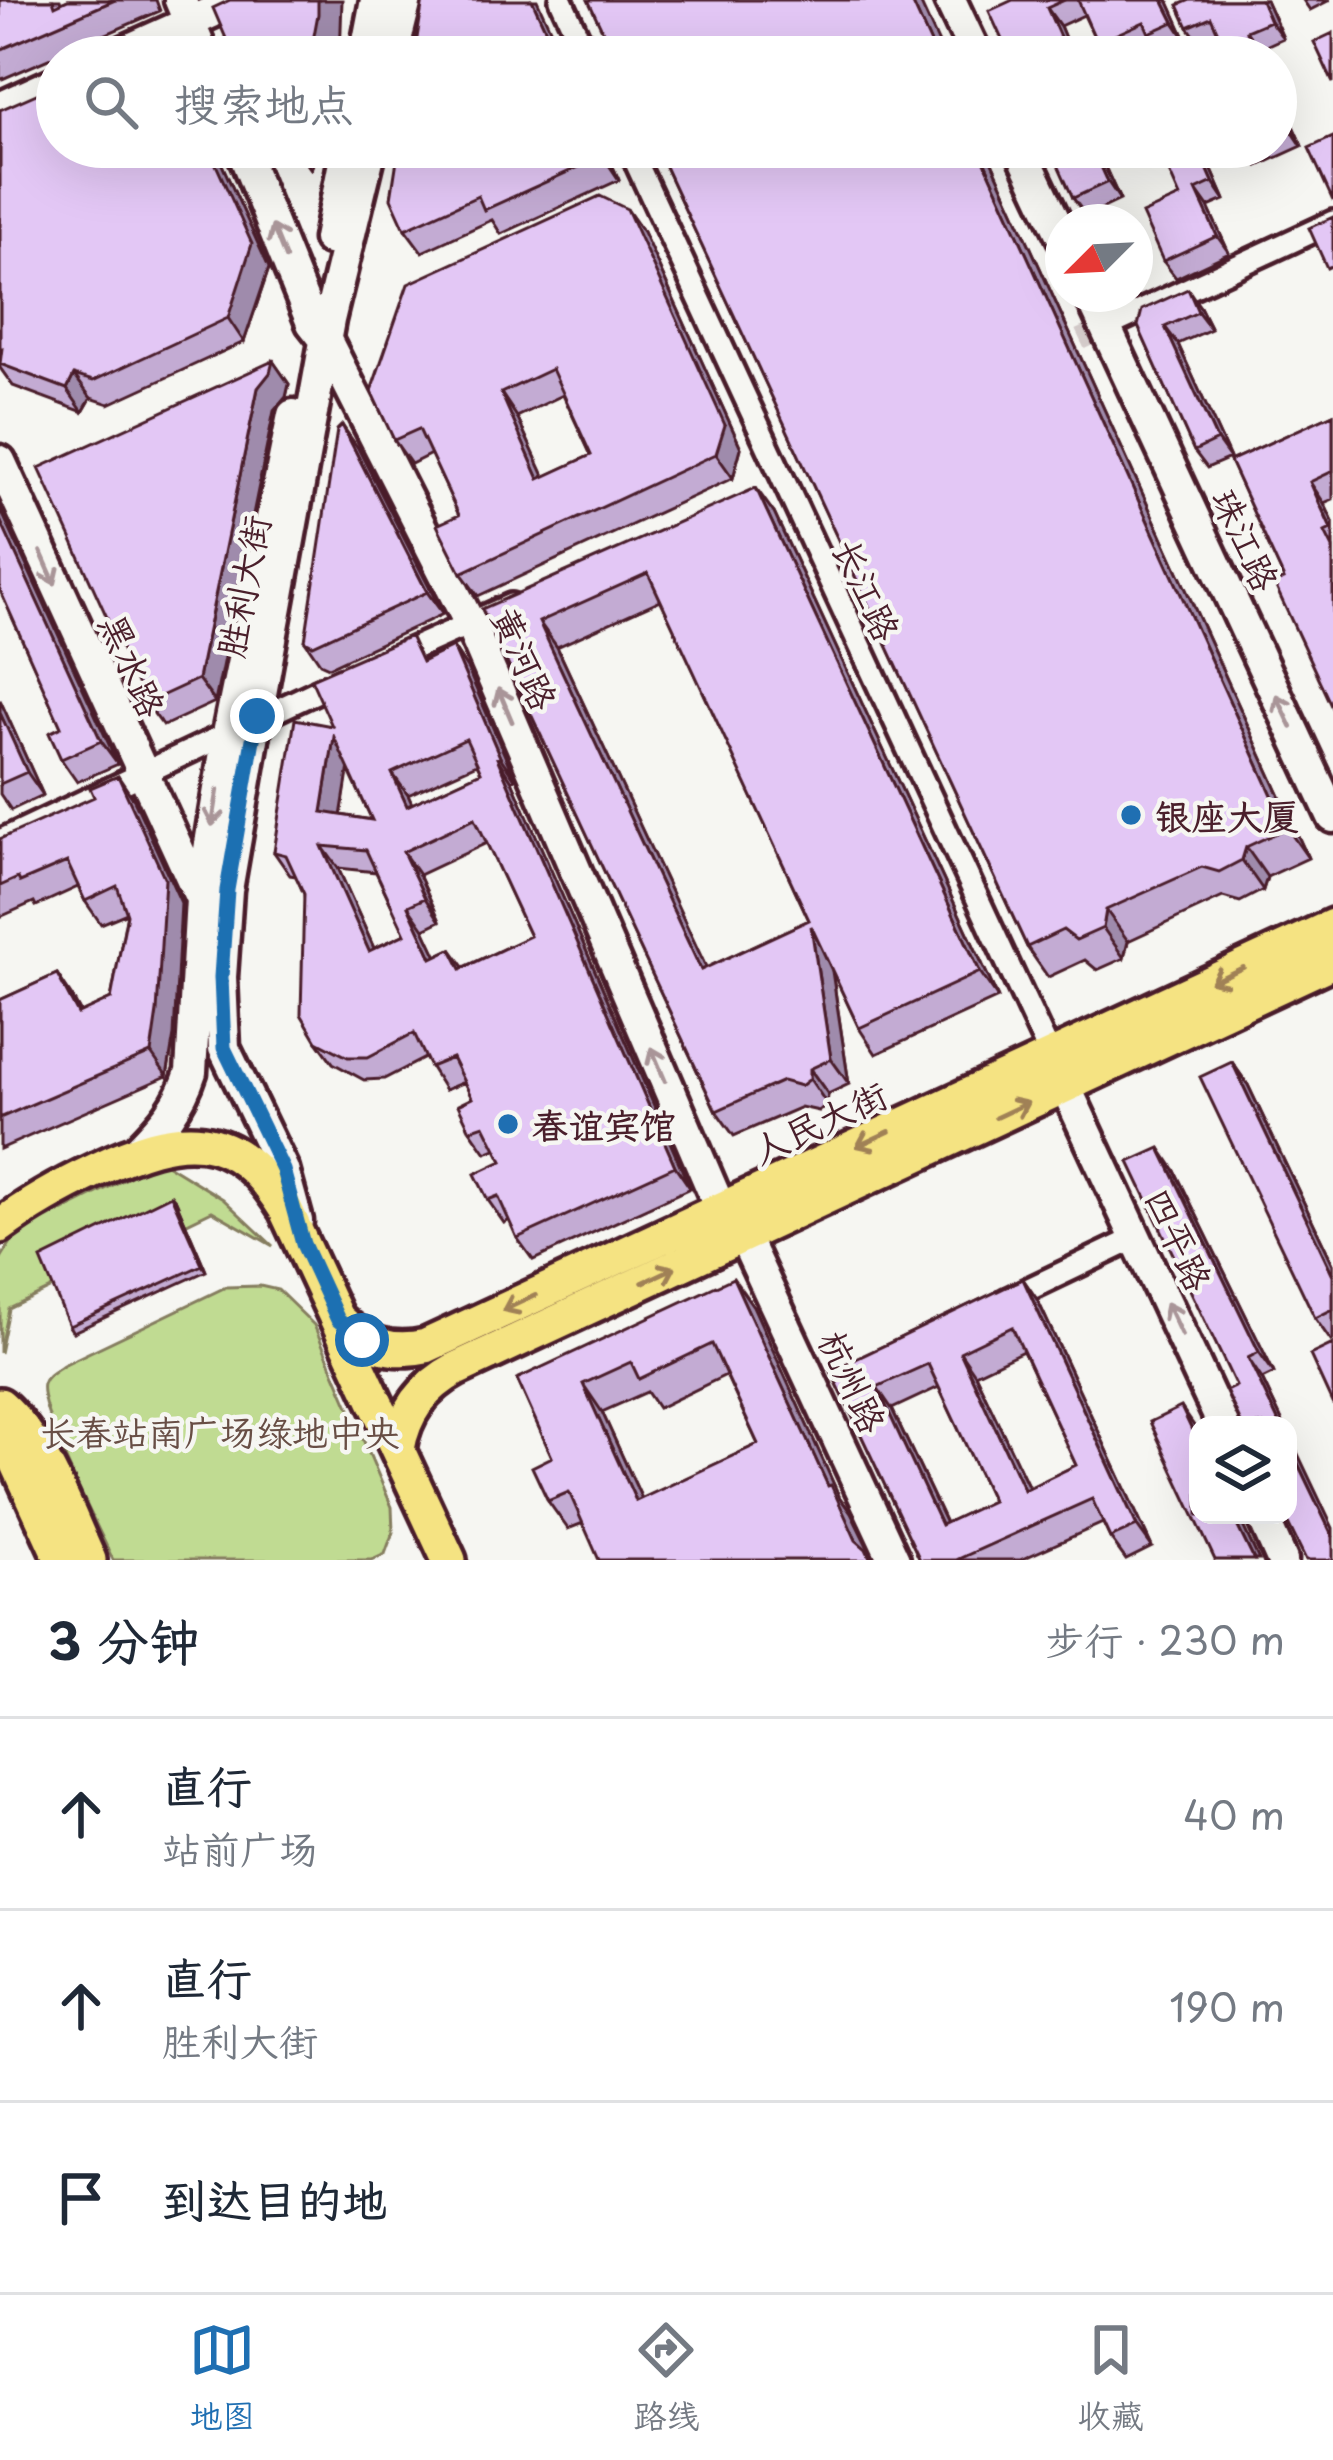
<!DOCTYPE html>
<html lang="zh">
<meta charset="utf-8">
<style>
body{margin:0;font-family:"Playpen Sans","LXGW WenKai TC",sans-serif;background:#f6f6f7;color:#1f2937}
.controls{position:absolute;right:36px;bottom:36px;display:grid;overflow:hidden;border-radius:24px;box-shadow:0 12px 48px #0002}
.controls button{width:108px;height:108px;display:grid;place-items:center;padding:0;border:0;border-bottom:3px solid #e0e1e3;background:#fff;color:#1f2937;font:60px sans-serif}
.compass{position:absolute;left:1045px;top:204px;width:108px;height:108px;border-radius:50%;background:#fff;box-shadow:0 12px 48px #0002;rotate:246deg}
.stop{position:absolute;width:36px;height:36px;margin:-27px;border:9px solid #1f6fb2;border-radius:50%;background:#fff}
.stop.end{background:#1f6fb2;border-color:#fff;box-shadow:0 3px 12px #0008}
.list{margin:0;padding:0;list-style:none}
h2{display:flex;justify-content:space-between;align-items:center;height:156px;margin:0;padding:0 48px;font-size:51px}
h2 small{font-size:39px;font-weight:400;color:#747a83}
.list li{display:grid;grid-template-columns:78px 1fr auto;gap:36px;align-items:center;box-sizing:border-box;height:192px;padding:0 48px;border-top:3px solid #e0e1e3}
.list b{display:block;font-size:45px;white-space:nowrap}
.list p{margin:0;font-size:39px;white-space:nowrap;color:#747a83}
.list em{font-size:39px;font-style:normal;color:#747a83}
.icon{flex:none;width:66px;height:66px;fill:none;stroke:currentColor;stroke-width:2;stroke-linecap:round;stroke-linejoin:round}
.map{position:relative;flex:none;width:1333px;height:1560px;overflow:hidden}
.search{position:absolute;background:#fff;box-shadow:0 12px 48px #0002;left:36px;right:36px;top:36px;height:132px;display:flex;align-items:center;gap:30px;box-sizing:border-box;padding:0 42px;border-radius:66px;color:#747a83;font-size:45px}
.sheet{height:732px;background:#fff}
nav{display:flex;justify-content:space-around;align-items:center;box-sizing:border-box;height:168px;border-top:3px solid #e0e1e3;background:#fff;font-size:33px;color:#747a83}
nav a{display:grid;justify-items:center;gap:6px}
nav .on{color:#1f6fb2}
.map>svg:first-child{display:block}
.green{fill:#c0db92;stroke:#857d5e;stroke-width:3}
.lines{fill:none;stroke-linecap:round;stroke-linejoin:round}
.street-tunnel{stroke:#d4cbca;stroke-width:21;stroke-dasharray:21 10;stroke-linecap:butt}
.street-casing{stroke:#4a1f2b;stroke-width:30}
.secondary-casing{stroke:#4a1f2b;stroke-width:39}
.primary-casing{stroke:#4a1f2b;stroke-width:42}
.street{stroke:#f6f6f2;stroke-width:21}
.secondary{stroke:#f6f6f2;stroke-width:30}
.primary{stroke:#f5e382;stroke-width:33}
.wall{fill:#c3abd3;stroke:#4a1f2b;stroke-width:3;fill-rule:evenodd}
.shaded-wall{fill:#9f8bac;stroke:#4a1f2b;stroke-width:3}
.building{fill:#e3c7f5;stroke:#4a1f2b;stroke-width:3;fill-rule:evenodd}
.oneway{stroke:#a99598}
.oneway2{stroke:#a08156}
.route{stroke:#1f6fb2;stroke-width:15}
.poi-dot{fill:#1f6fb2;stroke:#f6f6f2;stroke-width:4.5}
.labels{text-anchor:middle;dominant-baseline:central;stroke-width:9;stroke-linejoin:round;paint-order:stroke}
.street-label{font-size:36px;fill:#4a1f2b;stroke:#f6f6f2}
.poi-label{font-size:36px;font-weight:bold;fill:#4a1f2b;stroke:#f6f6f2;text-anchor:start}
.park-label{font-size:36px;fill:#684e45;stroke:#f6f6f2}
</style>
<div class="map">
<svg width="1333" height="1560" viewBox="0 0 1333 1560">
<rect width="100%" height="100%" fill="#f6f6f2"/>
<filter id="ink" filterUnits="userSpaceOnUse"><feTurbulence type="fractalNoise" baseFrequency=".00833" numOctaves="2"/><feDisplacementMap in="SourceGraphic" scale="24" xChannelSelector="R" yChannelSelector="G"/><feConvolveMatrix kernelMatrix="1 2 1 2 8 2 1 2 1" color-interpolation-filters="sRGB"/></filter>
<g filter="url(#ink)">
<path class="green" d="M161,1161L223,1199L273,1246L212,1211L9,1309L0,1353V1260L16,1234Z
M260,1286L278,1290L314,1325L392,1507L393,1532L385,1554L372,1560H113C99,1529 37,1410 43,1384C46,1375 55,1371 63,1365L226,1287Z"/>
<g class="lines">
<path class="street-tunnel" d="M1052,353L1106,327"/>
<defs>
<path id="street" d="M561,0L587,57
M629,147L1051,1057
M1106,327L1333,222
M392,658L511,605
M0,841L341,680
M1006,1300L1136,1238"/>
<path id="secondary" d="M180,0L204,57
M950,0L977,57
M112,57L239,0
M365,57L376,0
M392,57L406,0
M0,108L57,82
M241,147L312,323L327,342L470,624L721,1210
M1020,147L1063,238
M329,239L347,147
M1090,294L1333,817
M0,461L201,899
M1065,1086L1223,1425
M138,1150C163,1125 180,1106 191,1072L201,899L228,734L293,415
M297,1221L283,1170L224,1048L221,977L227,890L257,716L329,320L371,147
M743,1235L894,1560
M1262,1515L1282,1560"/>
<path id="primary" d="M0,1226C31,1203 62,1186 96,1170C179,1130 234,1124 286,1210L449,1560
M338,1320C364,1345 391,1354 426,1346L1333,926
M0,1405C44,1444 65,1508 89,1560
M1,1427L62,1560
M398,1449C404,1413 424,1386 456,1369L1333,961"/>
</defs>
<use href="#street" class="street-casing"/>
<use href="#secondary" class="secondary-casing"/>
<use href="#primary" class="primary-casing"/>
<use href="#street" class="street"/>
<use href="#secondary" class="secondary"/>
<use href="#primary" class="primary"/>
</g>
<path class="wall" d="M0,0H60L61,3L68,0H156L160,11L0,80Z
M1013,0H1168L1186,40L1162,51L1155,41L1119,57H1107L1097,43L1084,15L1060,26L1071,53L1083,48L1089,57H1010Z
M1190,0H1266L1283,38L1259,49L1220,37L1201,45L1188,27Z
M1303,0H1330L1310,10Z
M1276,88L1302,146L1258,166L1245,147H1276Z
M0,110L57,147H214L269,268L244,342L109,404L91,398L83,412L13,386L0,368Z
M279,147H319L311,169L299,153L287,158Z
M399,147H604L619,180L501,234L492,220L422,252L405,229Z
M656,147H985L1308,858L1267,877L1263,890L1240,902L1223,897L1128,941L1124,958L1097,970L1085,960L1048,977L1027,947Z
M1096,147L1120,200L1086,216L1073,198Z
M1211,168L1225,200L1208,207L1229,253L1176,278L1163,261L1180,197Z
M643,232L741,448L733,478L478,596L461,573L459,515L431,454L411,464L394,440ZM563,395L591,455L544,477L517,417Z
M1200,307L1211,329L1178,344L1230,458L1207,468L1194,451L1138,326Z
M273,361L289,384L286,397L274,411L215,702L163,726L146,703Z
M1333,414V499L1324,503L1333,522V710L1284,579L1230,461Z
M358,448L443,614L329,667L320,663L305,641Z
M0,508L118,764L77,782L61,759V727L0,590Z
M774,513L998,998L876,1054L859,1028L832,970L849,1084L828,1094L827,1104L819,1111L801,1107L734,1136L716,1111L482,609ZM661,600L809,920L706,968L557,647Z
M453,647L468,670L515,779L512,781L690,1188L533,1260L517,1238L510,1220L504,1223L488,1200L502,1161L496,1149L486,1153L470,1130L472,1098L464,1082L445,1090L425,1058L384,1079L364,1080L333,1063L317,1041L304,894L296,876L290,875L274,852L427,659ZM477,764L481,772L412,804L408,795ZM348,769L372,820L341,815ZM487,843L530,936L464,967L451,949L436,956L424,929L440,921L419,875ZM338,868L376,872L405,934L374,948Z
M0,700L43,795L11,810L0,794Z
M134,800L181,903L174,1035L167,1076L0,1149V1000L57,974L81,1013L111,999L127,913L101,924L85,901L78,887L36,906L34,902L0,917V839Z
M1232,1062L1248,1085L1333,1264V1340L1331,1341L1315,1318Z
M1174,1169L1274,1373L1262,1379L1284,1425H1242L1236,1386Z
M176,1201L206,1271L73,1332L69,1326Z
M1023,1279L1038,1301L1152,1547L1126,1560L1110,1538L1103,1523L1020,1560H920L831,1371ZM1023,1351L1076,1465L1029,1488L975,1374ZM939,1387L992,1501L946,1523L892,1409Z
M753,1306L840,1498L851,1513L871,1556L583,1523L568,1529L548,1501L552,1457L517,1379ZM726,1375L758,1444L642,1499L602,1412L647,1392L658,1408Z"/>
<path class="shaded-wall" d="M318,0H342L340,57H310Z
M532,0H537L563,57H558Z
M911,0H919L945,57H937Z
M1163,0H1168L1186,40L1174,22Z
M1261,0H1266L1283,38L1270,21Z
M1047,8L1060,26L1073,57H1069Z
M1246,31L1259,49L1262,57H1258Z
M1276,88L1302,146L1290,128L1276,98Z
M208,147H214L269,268L244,342L228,318Z
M295,147H319L311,169Z
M599,147H604L619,180L603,156Z
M978,147H985L1308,858L1287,828Z
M1092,147H1096L1120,200L1108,182Z
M1199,150L1211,168L1225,200L1213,182Z
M1196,190L1208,207L1229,253L1217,236Z
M627,209L643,232L741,448L733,478L716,454Z
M1188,289L1200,307L1211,329L1198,312Z
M1165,327L1178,344L1230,458L1217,440Z
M273,361L289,384L286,397L274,411L215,702L198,679L258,388Z
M74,375L91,398L83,412L67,389Z
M501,393L517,417L556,502L539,479Z
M342,425L358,448L443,614L427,592Z
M1310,482L1324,503L1333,522V532Z
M756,488L774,513L998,998L980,972Z
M0,508L118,764L101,741L0,520Z
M539,622L557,647L719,995L701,970Z
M453,647L468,670L515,779L500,757Z
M0,700L43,795L27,772L0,713Z
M334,737L350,760L338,835L322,812Z
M497,758L512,781L690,1188L675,1166Z
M392,773L408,795L423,829L407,806Z
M118,776L134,800L181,903L174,1035L167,1076L151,1053Z
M322,846L338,868L385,973L369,951Z
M1246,847L1267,877L1263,890L1242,860Z
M403,852L419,875L440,921L425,898Z
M408,906L424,929L448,980L432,958Z
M1106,910L1128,941L1124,958L1103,928Z
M811,926L829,951L849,1084L831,1059Z
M57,974L73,998L94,1038L78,1014Z
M1232,1062L1248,1085L1333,1264V1275Z
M810,1069L828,1094L827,1104L810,1079Z
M1160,1148L1174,1169L1274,1373L1259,1352Z
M171,1195L176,1201L206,1271L202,1265Z
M733,1278L753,1306L840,1498L851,1513L874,1560H871L856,1540L828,1486Z
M1023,1279L1038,1301L1152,1547L1137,1526Z
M960,1352L975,1374L1040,1511L1024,1490Z
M1248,1358L1262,1379L1284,1425H1280Z
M583,1384L602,1412L656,1530L636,1501Z
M877,1387L892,1409L957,1547L941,1525Z
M1181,1407L1197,1430L1198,1443Z
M1288,1433L1333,1528V1537L1288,1443Z
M1232,1515H1238L1259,1560H1254Z"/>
<path class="building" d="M0,0H53L55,6L68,0H115L0,50Z
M230,0H318V14L310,57H234L213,8Z
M423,0H532L558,57H414Z
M588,0H911L937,57H615Z
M1013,0H1065L1047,8L1068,55L1083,48L1087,57H1010L989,11Z
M1078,0H1163L1174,22L1149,33L1144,22L1097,43Z
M1190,0H1261L1270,21L1246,31L1258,57H1229L1211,17L1188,27L1178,5Z
M1333,33V83L1314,42Z
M134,50L154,57H118Z
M57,85V147H208L252,244L228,318L93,381L74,375L67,389L0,364L2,348H0V110Z
M1276,98L1290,128L1276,134Z
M1333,137V201L1309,148Z
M399,147H599L603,156L484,210L478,196L405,229L391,198Z
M656,147H978L1287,828L1246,847L1242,860L1219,872L1202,867L1106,910L1103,928L1076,940L1063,930L1027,947Z
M1050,147H1092L1108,182L1073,198Z
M1199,150L1213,182L1196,190L1217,236L1163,261L1142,214L1180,197L1166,165Z
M600,196L627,209L725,425L716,454L461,573L437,525L459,515L419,429L394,440L371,391L408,284ZM552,369L591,455L539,479L501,393Z
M1333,217V265L1327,268L1309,228Z
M1188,289L1198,312L1165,327L1217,440L1194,451L1138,326L1142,310Z
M273,361L270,373L258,388L198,679L146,703L39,468Z
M1333,414V471L1310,482L1331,529L1325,532L1333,548V710L1274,583L1284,579L1230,461Z
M342,425L427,592L313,645L305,641L337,430Z
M756,488L980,972L859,1028L811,926L831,1059L810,1069V1079L801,1086L783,1081L716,1111L482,609ZM648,573L809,920L701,970L539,622Z
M0,520L101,741L61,759L49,733L61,727L0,590Z
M410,636L422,662L453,647L500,757L497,758L675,1166L517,1238L498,1196L488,1200L475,1174L502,1161L484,1125L470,1130L458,1105L472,1098L452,1058L430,1067L414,1033L368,1057H348L317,1041L301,1014L304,894L286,855L274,852L295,719L332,726L311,679ZM334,737L372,820L322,812ZM466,739L481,772L407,806L392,773ZM475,818L530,936L461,969L451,949L432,958L408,906L425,898L403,852ZM322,846L366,850L405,934L369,951Z
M0,713L27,772L0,784Z
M118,776L165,879L157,1012L151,1053L0,1118V1000L57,974L78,1014L111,999L127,914L117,886L85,901L67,862L20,882L18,878L0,886V839L94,797L90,788Z
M1232,1062L1333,1275V1309L1315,1318L1200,1077Z
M1160,1148L1259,1352L1248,1358L1280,1425H1242L1226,1391L1236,1386L1129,1162Z
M171,1195L202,1265L69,1326L41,1259Z
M733,1278L828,1486L831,1485L856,1540L866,1549L871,1560H599L569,1492L548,1501L532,1467L552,1457L517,1379ZM712,1344L758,1444L636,1501L583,1384L631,1362L639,1379Z
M1023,1279L1137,1526L1110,1538L1092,1499L956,1560H920L831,1371ZM1012,1327L1076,1465L1024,1490L960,1352ZM928,1364L992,1501L941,1525L877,1387Z
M1333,1344V1405L1310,1355Z
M1181,1407L1198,1443V1515H1232L1254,1560H1215L1150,1422Z
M1288,1443L1333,1537V1560H1306L1284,1515H1288Z"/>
<defs><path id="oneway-shaft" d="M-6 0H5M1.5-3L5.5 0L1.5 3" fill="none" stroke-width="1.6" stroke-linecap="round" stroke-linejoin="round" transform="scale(3)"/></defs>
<g class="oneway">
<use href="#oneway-shaft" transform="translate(279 242) rotate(-112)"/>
<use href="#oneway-shaft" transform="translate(48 568) rotate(66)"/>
<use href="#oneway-shaft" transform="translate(505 705) rotate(-113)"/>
<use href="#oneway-shaft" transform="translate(1284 711) rotate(-115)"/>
<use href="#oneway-shaft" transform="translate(215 808) rotate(99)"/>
<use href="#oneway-shaft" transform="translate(658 1064) rotate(-113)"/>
<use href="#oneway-shaft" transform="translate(1174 1319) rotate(-115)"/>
</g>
<g class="oneway2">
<use href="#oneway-shaft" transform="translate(1227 975) rotate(155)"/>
<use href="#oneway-shaft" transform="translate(1012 1110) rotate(-25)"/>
<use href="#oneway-shaft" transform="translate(873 1139) rotate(155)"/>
<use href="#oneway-shaft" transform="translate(659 1275) rotate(-25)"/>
<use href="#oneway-shaft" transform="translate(519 1303) rotate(155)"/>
</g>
</g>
<g class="lines" filter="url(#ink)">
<path class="route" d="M257,716L227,890L221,977L224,1048L283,1170L303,1244L338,1320L362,1340"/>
</g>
<g class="poi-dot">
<circle cx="1131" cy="815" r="12"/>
<circle cx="508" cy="1124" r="12"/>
</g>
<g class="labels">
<g class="street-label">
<text transform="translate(1247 539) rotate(65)">珠江路</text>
<text transform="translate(242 586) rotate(-79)">胜利大街</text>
<text transform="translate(868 589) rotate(65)">长江路</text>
<text transform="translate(526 658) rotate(66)">黄河路</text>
<text transform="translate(134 665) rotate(66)">黑水路</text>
<text transform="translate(819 1121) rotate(-25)">人民大街</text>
<text transform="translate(1180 1239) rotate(65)">四平路</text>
<text transform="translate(854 1381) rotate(65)">杭州路</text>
</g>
<g class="poi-label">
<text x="1155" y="815">银座大厦</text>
<text x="532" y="1124">春谊宾馆</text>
</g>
<g class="park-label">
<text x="220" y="1431">长春站南广场绿地中央</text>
</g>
</g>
</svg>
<div class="controls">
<button><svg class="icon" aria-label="layers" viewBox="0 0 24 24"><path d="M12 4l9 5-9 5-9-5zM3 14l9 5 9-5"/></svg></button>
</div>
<svg class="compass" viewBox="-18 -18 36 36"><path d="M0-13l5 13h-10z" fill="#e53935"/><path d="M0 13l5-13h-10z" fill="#747a83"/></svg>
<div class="stop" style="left:362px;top:1340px"></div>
<div class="stop end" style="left:257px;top:716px"></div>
<div class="search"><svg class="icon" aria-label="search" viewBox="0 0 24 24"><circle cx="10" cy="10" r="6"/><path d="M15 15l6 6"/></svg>搜索地点</div>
</div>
<section class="sheet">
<h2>3 分钟<small>步行 · 230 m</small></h2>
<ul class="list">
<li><svg class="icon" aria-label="ahead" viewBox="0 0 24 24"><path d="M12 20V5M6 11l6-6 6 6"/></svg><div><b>直行</b><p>站前广场</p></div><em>40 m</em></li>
<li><svg class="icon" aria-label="ahead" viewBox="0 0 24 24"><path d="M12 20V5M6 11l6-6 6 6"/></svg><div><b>直行</b><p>胜利大街</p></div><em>190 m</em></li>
<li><svg class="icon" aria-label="arrive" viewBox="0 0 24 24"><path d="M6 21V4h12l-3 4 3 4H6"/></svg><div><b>到达目的地</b></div></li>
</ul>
</section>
<nav>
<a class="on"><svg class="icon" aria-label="map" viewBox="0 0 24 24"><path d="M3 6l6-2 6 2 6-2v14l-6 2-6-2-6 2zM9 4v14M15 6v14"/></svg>地图</a>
<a><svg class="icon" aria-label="directions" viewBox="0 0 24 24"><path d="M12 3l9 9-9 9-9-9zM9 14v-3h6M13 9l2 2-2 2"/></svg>路线</a>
<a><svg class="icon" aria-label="saved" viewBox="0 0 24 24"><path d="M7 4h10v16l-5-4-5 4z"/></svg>收藏</a>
</nav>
